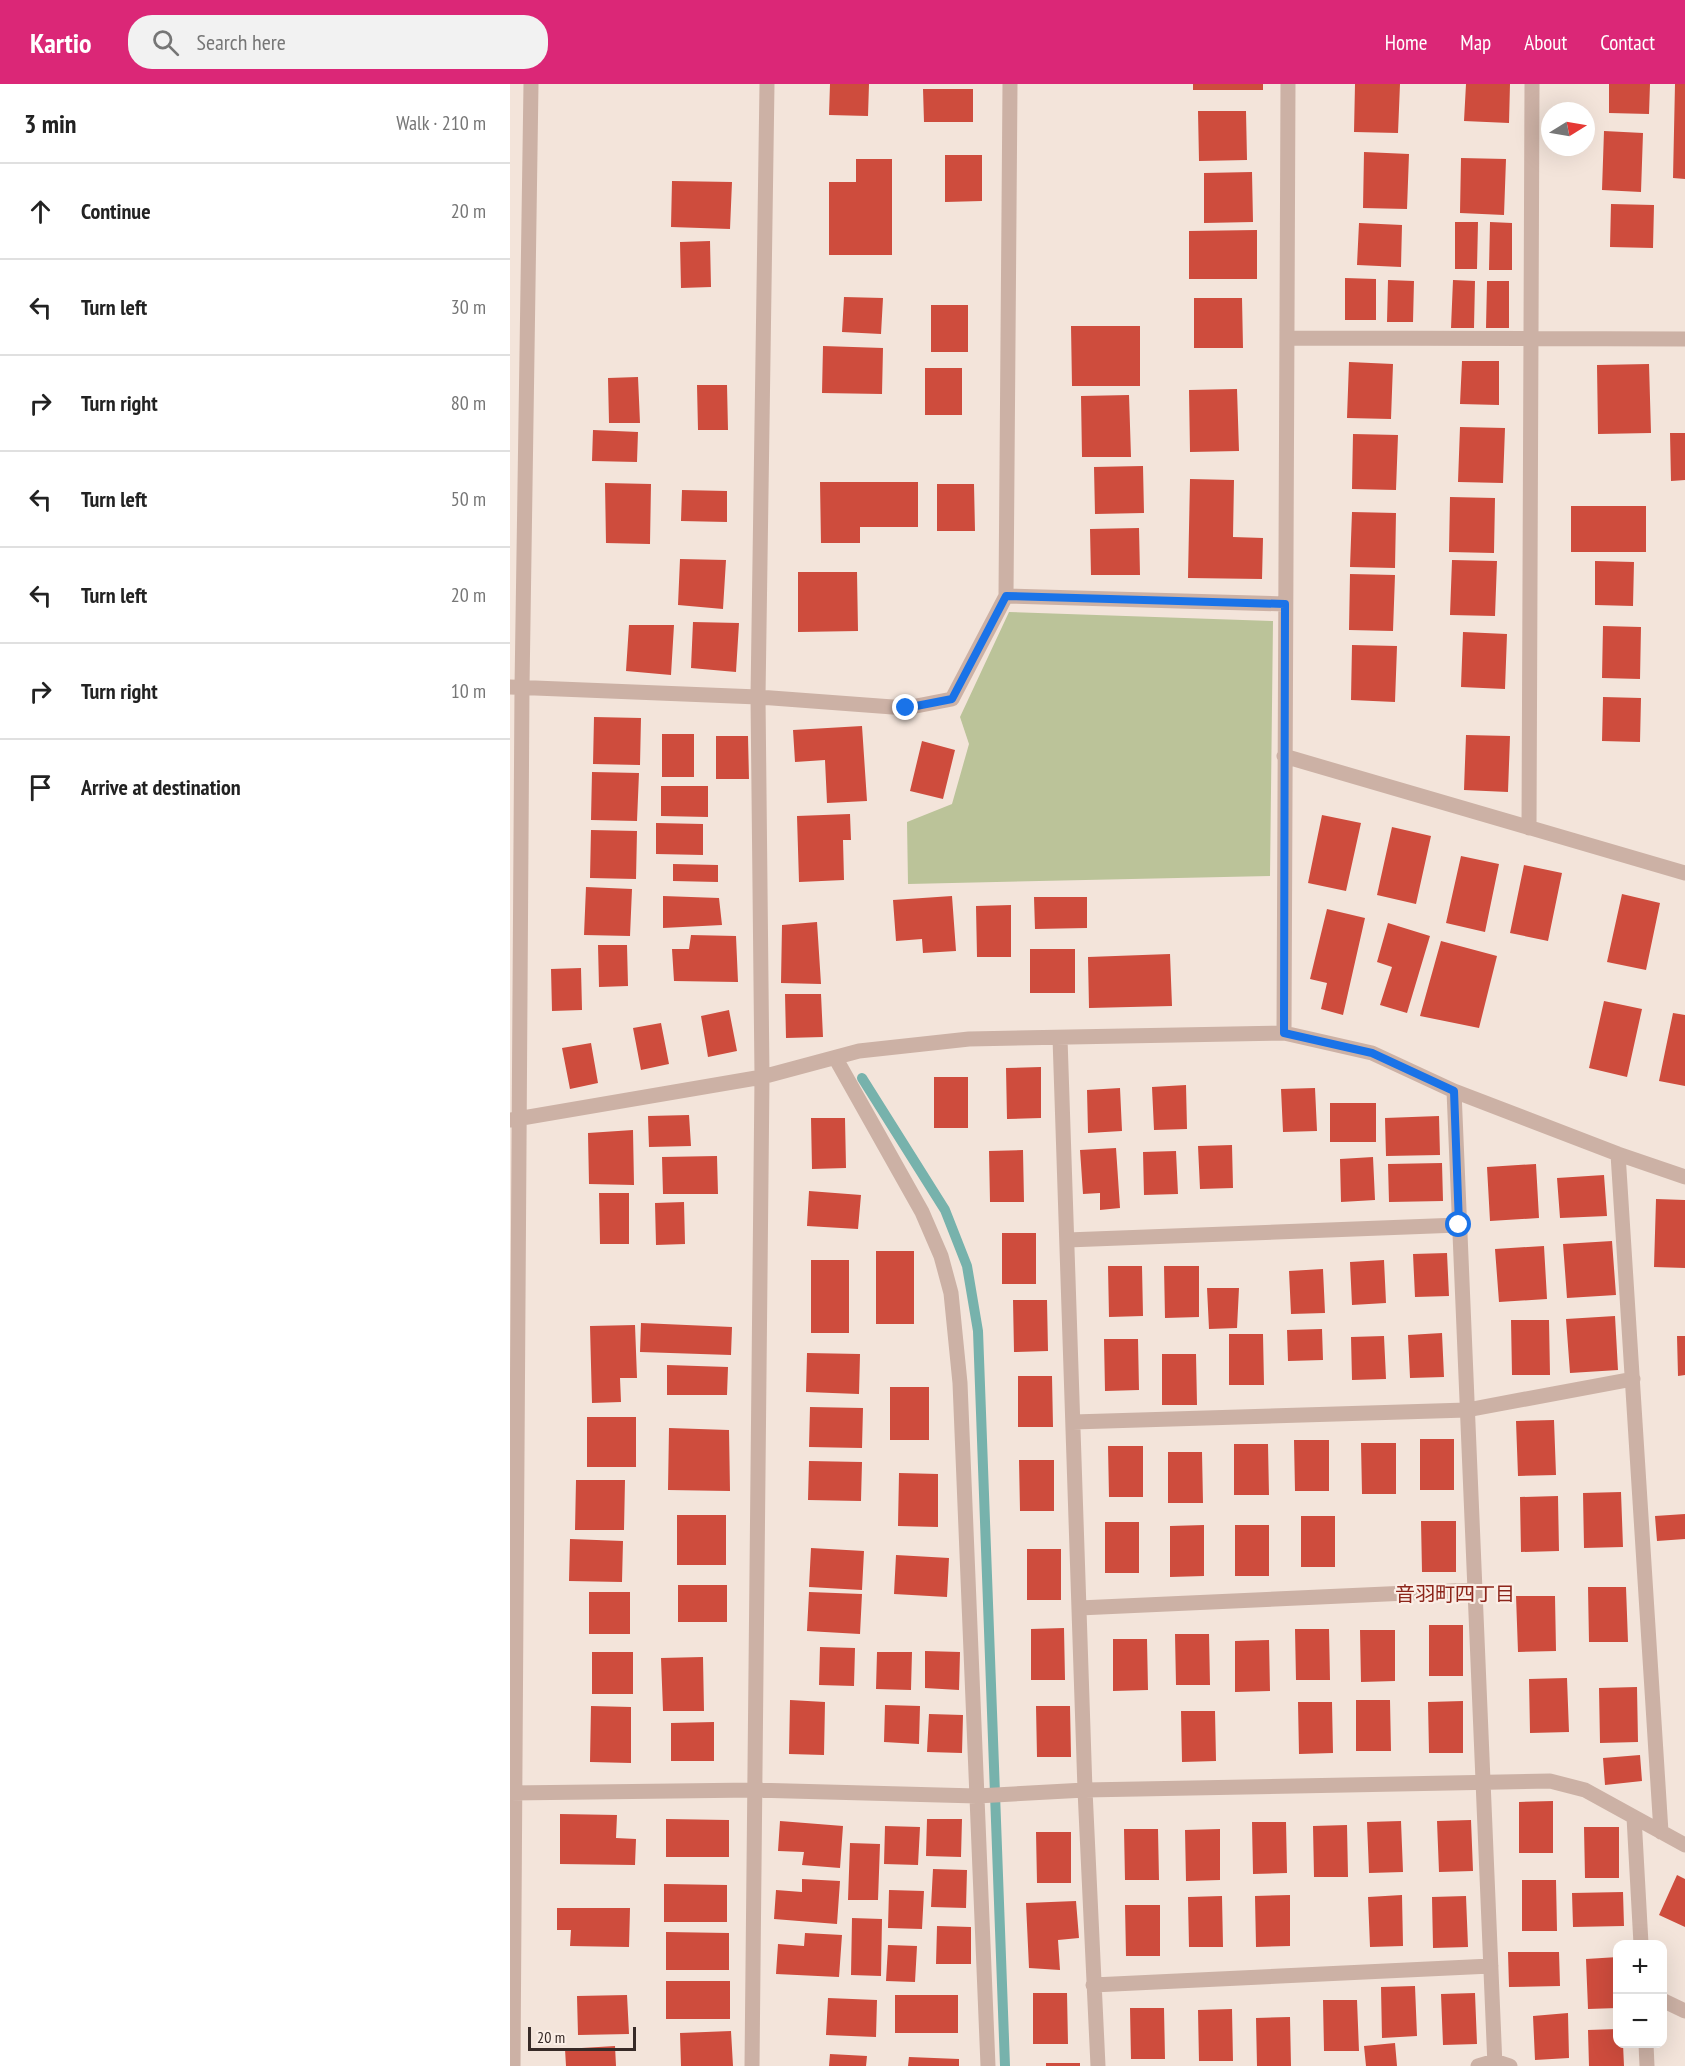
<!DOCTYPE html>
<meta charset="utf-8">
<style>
body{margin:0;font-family:"PT Sans Narrow","Noto Sans JP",sans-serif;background:#f2f2f2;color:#222}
.controls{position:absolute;right:18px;bottom:18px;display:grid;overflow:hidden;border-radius:12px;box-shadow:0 6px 24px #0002}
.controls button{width:54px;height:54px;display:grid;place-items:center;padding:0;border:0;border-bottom:2px solid #e0e0e0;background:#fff;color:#222;font:30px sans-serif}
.compass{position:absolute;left:1031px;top:18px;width:54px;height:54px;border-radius:50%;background:#fff;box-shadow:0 6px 24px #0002;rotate:79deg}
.scale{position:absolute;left:18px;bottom:15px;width:108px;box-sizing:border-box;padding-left:6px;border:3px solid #372a27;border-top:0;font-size:16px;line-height:21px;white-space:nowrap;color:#372a27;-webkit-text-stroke:4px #fbeee6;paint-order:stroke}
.stop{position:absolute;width:18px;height:18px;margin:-14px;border:4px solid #1a73e8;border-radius:50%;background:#fff}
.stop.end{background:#1a73e8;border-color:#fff;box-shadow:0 2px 6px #0008}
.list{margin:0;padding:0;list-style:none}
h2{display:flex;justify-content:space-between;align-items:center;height:78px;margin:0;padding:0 24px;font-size:26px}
h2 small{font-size:20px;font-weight:400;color:#767676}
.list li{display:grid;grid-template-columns:39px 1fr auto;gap:18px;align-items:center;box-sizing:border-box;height:96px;padding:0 24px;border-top:2px solid #e0e0e0}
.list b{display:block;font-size:22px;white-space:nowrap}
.list em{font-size:20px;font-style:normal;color:#767676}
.icon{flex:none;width:33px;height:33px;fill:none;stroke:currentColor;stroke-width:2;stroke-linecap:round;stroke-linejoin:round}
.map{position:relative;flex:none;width:1175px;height:1982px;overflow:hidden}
header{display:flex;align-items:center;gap:36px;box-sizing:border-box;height:84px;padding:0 30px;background:#db2777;color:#fff}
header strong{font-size:28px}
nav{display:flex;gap:33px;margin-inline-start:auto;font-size:21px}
.search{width:420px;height:54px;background:#f2f2f2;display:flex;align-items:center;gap:15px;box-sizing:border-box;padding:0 21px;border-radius:24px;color:#767676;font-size:22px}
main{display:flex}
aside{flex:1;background:#fff}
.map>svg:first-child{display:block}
.green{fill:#bbc399}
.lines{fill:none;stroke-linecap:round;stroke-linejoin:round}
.stream{stroke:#77b2ac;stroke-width:10}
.building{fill:#ce4c3d}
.street{stroke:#ccb1a5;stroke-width:15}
.route{stroke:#1a73e8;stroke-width:8}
.labels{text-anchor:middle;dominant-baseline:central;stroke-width:4.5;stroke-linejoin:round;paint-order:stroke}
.neighbourhood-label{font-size:20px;fill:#8c251a;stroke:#fbeee6}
</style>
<header>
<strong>Kartio</strong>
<div class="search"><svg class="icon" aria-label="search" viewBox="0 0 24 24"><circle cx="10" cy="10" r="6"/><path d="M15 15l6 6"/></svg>Search here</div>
<nav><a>Home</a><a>Map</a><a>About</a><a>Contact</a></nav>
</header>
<main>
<aside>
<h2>3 min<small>Walk · 210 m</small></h2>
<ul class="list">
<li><svg class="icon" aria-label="ahead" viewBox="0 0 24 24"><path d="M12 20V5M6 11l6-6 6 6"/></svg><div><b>Continue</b></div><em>20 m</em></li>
<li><svg class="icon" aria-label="left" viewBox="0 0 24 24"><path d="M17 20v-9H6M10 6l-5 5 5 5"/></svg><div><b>Turn left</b></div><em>30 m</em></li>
<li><svg class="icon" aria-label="right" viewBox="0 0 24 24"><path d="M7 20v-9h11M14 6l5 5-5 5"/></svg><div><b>Turn right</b></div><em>80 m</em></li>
<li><svg class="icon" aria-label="left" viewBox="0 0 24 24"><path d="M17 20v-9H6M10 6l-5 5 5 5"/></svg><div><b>Turn left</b></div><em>50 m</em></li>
<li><svg class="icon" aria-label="left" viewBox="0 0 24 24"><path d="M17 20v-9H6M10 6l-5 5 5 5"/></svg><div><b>Turn left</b></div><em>20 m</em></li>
<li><svg class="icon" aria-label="right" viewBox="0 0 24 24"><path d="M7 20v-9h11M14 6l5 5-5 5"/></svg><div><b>Turn right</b></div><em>10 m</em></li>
<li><svg class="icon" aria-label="arrive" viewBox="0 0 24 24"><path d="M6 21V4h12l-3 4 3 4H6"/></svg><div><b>Arrive at destination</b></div></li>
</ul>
</aside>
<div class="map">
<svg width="1175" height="1982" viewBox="0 0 1175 1982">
<rect width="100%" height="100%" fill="#f3e4da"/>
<path class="green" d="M499,528L763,537L760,792L398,800L397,738L442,720L459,660L450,633Z"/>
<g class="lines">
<path class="stream" d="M352,994L435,1126L457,1182L468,1247L495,1982"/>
</g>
<path class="building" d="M320,0H359L358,32L319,31Z
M683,0H753V6H683Z
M845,0H890L888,49L844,48Z
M956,0H1000L999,39L954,37Z
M1099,0H1140L1139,30L1099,29Z
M1165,0H1175V95L1163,94Z
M413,5H463V38H414Z
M688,27H736L737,76L689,77Z
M1094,47L1133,49L1131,108L1092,106Z
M854,68L899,70L897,125L853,124Z
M435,71H472V117L435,118Z
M951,74L996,75L994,131L950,129Z
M346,75H382V171H319V98H346Z
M742,88L743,138L694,139V89Z
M162,97L222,98L220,145L161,143Z
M1101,120L1144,121L1143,164L1100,163Z
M945,138H968L967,185H945Z
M980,138L1002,139V186H979Z
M849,139L892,141L891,183L847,181Z
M747,146V195H679V147Z
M200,157L201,203L171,204L170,158Z
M835,194L866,195V236H835Z
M878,196L904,197L903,238H877Z
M943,196L965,197L964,244H941Z
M977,197H999V244H976Z
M334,213L373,214L371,250L332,248Z
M684,214H732L733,264H684Z
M421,221H458V268H421Z
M561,242H630V302H562Z
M313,262L373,264L372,310L312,309Z
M952,277H989V321L950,320Z
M839,278L883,280L881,335L837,334Z
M1139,280L1141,349L1088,350L1087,281Z
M415,284H452V331H415Z
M128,293L130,339H99L98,294Z
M187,301H217L218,346H188Z
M727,305L729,367L680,368L679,306Z
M619,311L621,373H572L571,312Z
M950,343L995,344L993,399L948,398Z
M83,346L128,348L127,378L82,377Z
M1160,349H1175V396L1161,397Z
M843,350L888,351L886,406L842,405Z
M633,382L634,429L585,430L584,383Z
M680,395L724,396L723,453L753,454L752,495L678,494Z
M310,398H408V443H350V459H311Z
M95,399L141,400L140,460L96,459Z
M427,400H464L465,447H427Z
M172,406L217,407V438L171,437Z
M940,413L985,414L984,469L939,468Z
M1061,422H1136V468H1061Z
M842,428L886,429L885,484L840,483Z
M629,444L630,491H581L580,445Z
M170,475L216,476L213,525L168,521Z
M942,476L987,477L985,532L940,531Z
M1085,477L1124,478L1123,522L1085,521Z
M288,488H347L348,547L288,548Z
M840,490L885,491L883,547L839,546Z
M183,538L229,539L226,588L181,584Z
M119,541H164L161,591L116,587Z
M1093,542L1131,543L1130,595L1092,594Z
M953,548L997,550L995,605L951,603Z
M842,561L887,562L885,618L841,616Z
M1093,613L1131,614L1130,658L1092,657Z
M84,633L131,634L130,681L83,680Z
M352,642L357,717L317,719L315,676L285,678L283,646Z
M152,650H184V693H152Z
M956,651L1000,652L998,708L954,706Z
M206,652H238L239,695H206Z
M412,657L445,666L433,715L400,707Z
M82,688L129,689L127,737L81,736Z
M151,702H198V733L151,732Z
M340,730L341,756H333L334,796L289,798L287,732Z
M812,731L851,739L836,807L798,799Z
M146,739L193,740V771L146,770Z
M882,743L921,752L906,820L867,811Z
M81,746L127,747L126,795L80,794Z
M951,772L989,780L975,848L936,839Z
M163,780L208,781V798L163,797Z
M1014,781L1052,789L1038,857L1000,849Z
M76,803L122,805L120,852L74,851Z
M1112,810L1150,819L1136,886L1097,878Z
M153,812L209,814L212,841L153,844Z
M442,812L446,867L413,869L412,855L386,857L383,816Z
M524,813H577V844L525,845Z
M501,821V873H467L466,822Z
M817,825L855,834L833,931L811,925L817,899L800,895Z
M307,838L311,900L271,899L272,841Z
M878,839L920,852L897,929L870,921L882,883L867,878Z
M181,851L226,852L228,898L164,897L162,865H179Z
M931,857L987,872L969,944L910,932Z
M88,861H117L118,902L89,903Z
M520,865H565V909H520Z
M660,870L662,922L579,924L578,873Z
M71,884L72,926L42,927L41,885Z
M275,910H311L313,953L276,954Z
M1094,917L1132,925L1117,993L1079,984Z
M219,926L227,967L198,973L191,932Z
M1163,929L1175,931V1002L1149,997Z
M151,939L159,980L131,986L123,944Z
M81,959L88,999L60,1005L52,964Z
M531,983V1034L497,1035L496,984Z
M424,993H458V1044H424Z
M676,1001L677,1045L644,1046L642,1003Z
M610,1004L612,1047L578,1049L577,1006Z
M805,1004L807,1047L773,1048L771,1005Z
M820,1019H866V1058H820Z
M179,1031L181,1062L139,1063L138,1032Z
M929,1032L930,1071L876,1072L875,1034Z
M301,1034H335L336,1084L302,1085Z
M123,1046L124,1101L79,1100L78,1049Z
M722,1061L723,1104L690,1105L688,1062Z
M606,1064L610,1124L590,1126V1109L573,1110L570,1066Z
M513,1066L514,1118H480L479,1067Z
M666,1067L668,1110L634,1111L633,1068Z
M207,1072L208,1110H153L152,1073Z
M863,1073L865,1116L831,1118L830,1075Z
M932,1079L933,1117L879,1118L878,1080Z
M1026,1080L1029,1134L980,1137L977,1083Z
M1094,1091L1097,1132L1050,1134L1047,1094Z
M299,1107L351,1111L348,1145L297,1142Z
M89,1109H119V1160H90Z
M1146,1115L1175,1116V1184L1144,1183Z
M174,1118L175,1160L146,1161L145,1119Z
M492,1149H526V1200H492Z
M1102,1157L1106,1211L1057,1214L1053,1160Z
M1034,1162L1037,1215L989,1218L985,1165Z
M366,1167H404V1240H366Z
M937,1169L939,1212L905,1213L903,1170Z
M301,1176H339V1249H301Z
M874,1176L876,1219L842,1221L840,1178Z
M598,1182H632L633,1232L599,1233Z
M654,1182H689V1233L655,1234Z
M813,1185L815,1229L781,1230L779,1187Z
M697,1204H729L727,1244L699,1245Z
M503,1216H537L538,1267L504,1268Z
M1105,1232L1108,1286L1060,1289L1056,1235Z
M1001,1236H1039L1040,1291H1002Z
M131,1239L222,1243L221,1271L130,1268Z
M125,1241L127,1294H110L111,1318L82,1319L80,1242Z
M812,1245L813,1276L778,1277L777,1246Z
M932,1249L934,1293L900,1294L898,1251Z
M719,1250H753L754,1301H719Z
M874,1252L876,1295L842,1296L841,1253Z
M1167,1252H1175V1291L1168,1292Z
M594,1255H628L629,1306L595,1307Z
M297,1269L350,1270L349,1310L296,1308Z
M652,1270H686L687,1321H652Z
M157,1281L218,1283L217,1311H157Z
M508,1292H542L543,1343H508Z
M380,1303H419V1356H380Z
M300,1323L353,1324L352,1364L299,1363Z
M77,1333H126V1383H77Z
M1044,1336L1046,1391L1008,1392L1006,1337Z
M159,1344L219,1346L220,1407L158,1406Z
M910,1355H944V1406H910Z
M784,1356H819V1407H785Z
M851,1359H886V1410H852Z
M724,1360H758L759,1411H724Z
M598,1362H633V1413H599Z
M658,1368H692L693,1419H658Z
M509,1376H544V1427H510Z
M299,1377L352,1378L351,1417L298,1416Z
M389,1389L428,1390V1443L388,1442Z
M66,1396H115L114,1446H65Z
M1111,1408L1113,1463L1074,1464L1073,1409Z
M1048,1412L1049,1467L1011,1468L1010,1413Z
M1175,1430V1455L1147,1457L1145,1432Z
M167,1431H216V1481H167Z
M791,1432H825V1483H791Z
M911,1437H946V1488H912Z
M595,1438H629V1489H595Z
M694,1441V1492L660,1493V1442Z
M725,1441H759V1492H725Z
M60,1455L113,1457L112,1498L59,1497Z
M301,1464L354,1467L352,1506L299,1503Z
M517,1465H551V1516H517Z
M386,1471L439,1474L437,1513L384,1510Z
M168,1501H217V1538H168Z
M1078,1503H1116L1118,1558H1079Z
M79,1508H120V1550H79Z
M299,1508L352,1510L350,1550L297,1547Z
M1006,1512H1045L1046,1567L1008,1568Z
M919,1541H953V1592H919Z
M554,1544L555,1596H521V1545Z
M785,1545H819L820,1596H786Z
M850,1546H885V1597L851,1598Z
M665,1550H699L700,1601H666Z
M603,1555H637L638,1606L603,1607Z
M759,1556L760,1607L725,1608V1557Z
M310,1563L345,1564L344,1602L309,1601Z
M415,1567L450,1568L449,1606L415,1604Z
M82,1568H123V1610H82Z
M367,1568H402L401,1606L366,1605Z
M193,1573L194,1627H153L151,1574Z
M1057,1594L1059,1648L1020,1649L1019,1595Z
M1127,1603L1128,1658L1090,1659L1089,1604Z
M280,1616L315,1618L314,1671L279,1670Z
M846,1616H880L881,1667H846Z
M953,1617V1669H919L918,1618Z
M788,1618H822L823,1669L789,1670Z
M375,1621L410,1622L409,1660L374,1658Z
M81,1622L121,1623V1679L80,1678Z
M526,1622H560L561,1673H527Z
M671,1627H705L706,1677L672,1678Z
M419,1630L453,1631L452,1669L417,1668Z
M204,1638V1677H161V1639Z
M1130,1671L1132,1697L1095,1701L1093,1674Z
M1043,1717V1769H1009V1718Z
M50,1730L107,1731L106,1754L126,1755L125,1781L50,1780Z
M156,1735L219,1736V1773H156Z
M417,1735H452L451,1773L416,1772Z
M961,1736L963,1787L929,1788L927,1737Z
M270,1737L333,1742L330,1784L292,1781L294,1768L268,1767Z
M891,1737L893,1788L859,1789L857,1738Z
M742,1738H776L777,1789L743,1790Z
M837,1741L838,1793H804L803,1742Z
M375,1742L410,1743L408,1781L374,1780Z
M1074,1743H1109V1794H1075Z
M614,1745H648L649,1796H615Z
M710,1745V1796L676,1797L675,1746Z
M526,1748H561V1799H527Z
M340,1759L370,1760L368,1816H338Z
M423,1785L457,1786L456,1824L421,1823Z
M1167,1791L1175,1795V1843L1149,1831Z
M292,1795L330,1797L327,1840L264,1835L266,1806L292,1808Z
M1012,1796H1046L1047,1847H1012Z
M154,1800L217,1801V1838H154Z
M379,1806L414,1807L412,1845L378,1844Z
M1113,1808L1114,1842L1063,1843L1062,1809Z
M780,1811V1862L746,1863L745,1812Z
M892,1811L893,1862L860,1863L858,1813Z
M712,1812L713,1863H679L678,1813Z
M956,1812L958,1863L923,1864L922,1813Z
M566,1817L569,1854L548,1856L550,1886L519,1884L516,1819Z
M615,1821H650V1872H616Z
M47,1824H120L119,1863L60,1862L61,1846H47Z
M342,1834L372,1835L371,1892L341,1891Z
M427,1842L461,1843V1880H426Z
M156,1848L219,1849V1886H156Z
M295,1849L332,1851L329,1893L266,1890L268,1860L294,1862Z
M378,1861L407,1862L405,1898L376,1897Z
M998,1868H1049L1050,1902L999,1903Z
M1108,1873V1924L1078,1925L1076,1875Z
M156,1897H220V1935H156Z
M905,1902L907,1952L872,1954L871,1903Z
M523,1909H557L558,1960H523Z
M965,1909L967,1960L933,1961L931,1910Z
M117,1911L119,1950L68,1951L67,1912Z
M385,1911H448V1949H385Z
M318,1914L367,1916L366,1953L316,1951Z
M813,1916H847L849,1967H814Z
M620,1924H654L655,1975H621Z
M722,1925L723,1977H689L688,1926Z
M1058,1929L1059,1974L1025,1976L1023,1932Z
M780,1933L781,1982H747L746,1934Z
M1108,1945V1960H1113L1114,1982H1079L1078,1946Z
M221,1947L223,1982H171L170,1949Z
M885,1959L887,1982H856L854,1962Z
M105,1962L106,1982H56L55,1965Z
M320,1970L357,1972L356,1982H319Z
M399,1973L449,1975V1982H398Z
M536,1979H570V1982H536Z"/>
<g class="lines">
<path class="street" d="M777,254L1175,255
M496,512L775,520
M0,603L248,613L396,624L442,615L496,512L500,0
M774,672L1175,789
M1019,744L1022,0
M774,949L778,0
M550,954L575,1706L588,1982
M326,975L412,1128L431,1172L441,1209L450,1299L478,1982
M944,1007L985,1982
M0,1036L252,993L349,967L459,955L774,949L862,969L944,1007L1108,1070L1175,1093
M1108,1070L1151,1748
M557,1156L949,1141
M563,1338L957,1326L1123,1295
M569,1524L964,1506
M0,1709L244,1706L467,1712L575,1706L1040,1697L1075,1706L1175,1761
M1124,1733L1131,1860
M583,1901L981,1882
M1152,1916L1175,1927
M1136,1960L1137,1982
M3,1982L12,604L21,0
M242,1982L252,993L248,613L257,0
M968,1982L985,1977L1000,1982"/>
</g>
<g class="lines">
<path class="route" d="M396,624L442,615L496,512L775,520L774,949L862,969L944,1007L949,1141"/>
</g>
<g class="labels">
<g class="neighbourhood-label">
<text x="945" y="1510">音羽町四丁目</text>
</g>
</g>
</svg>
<div class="controls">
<button>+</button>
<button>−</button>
</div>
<svg class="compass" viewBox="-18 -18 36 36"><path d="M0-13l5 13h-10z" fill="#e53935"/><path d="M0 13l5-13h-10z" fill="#767676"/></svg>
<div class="scale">20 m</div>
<div class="stop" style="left:949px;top:1141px"></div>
<div class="stop end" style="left:396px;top:624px"></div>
</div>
</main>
